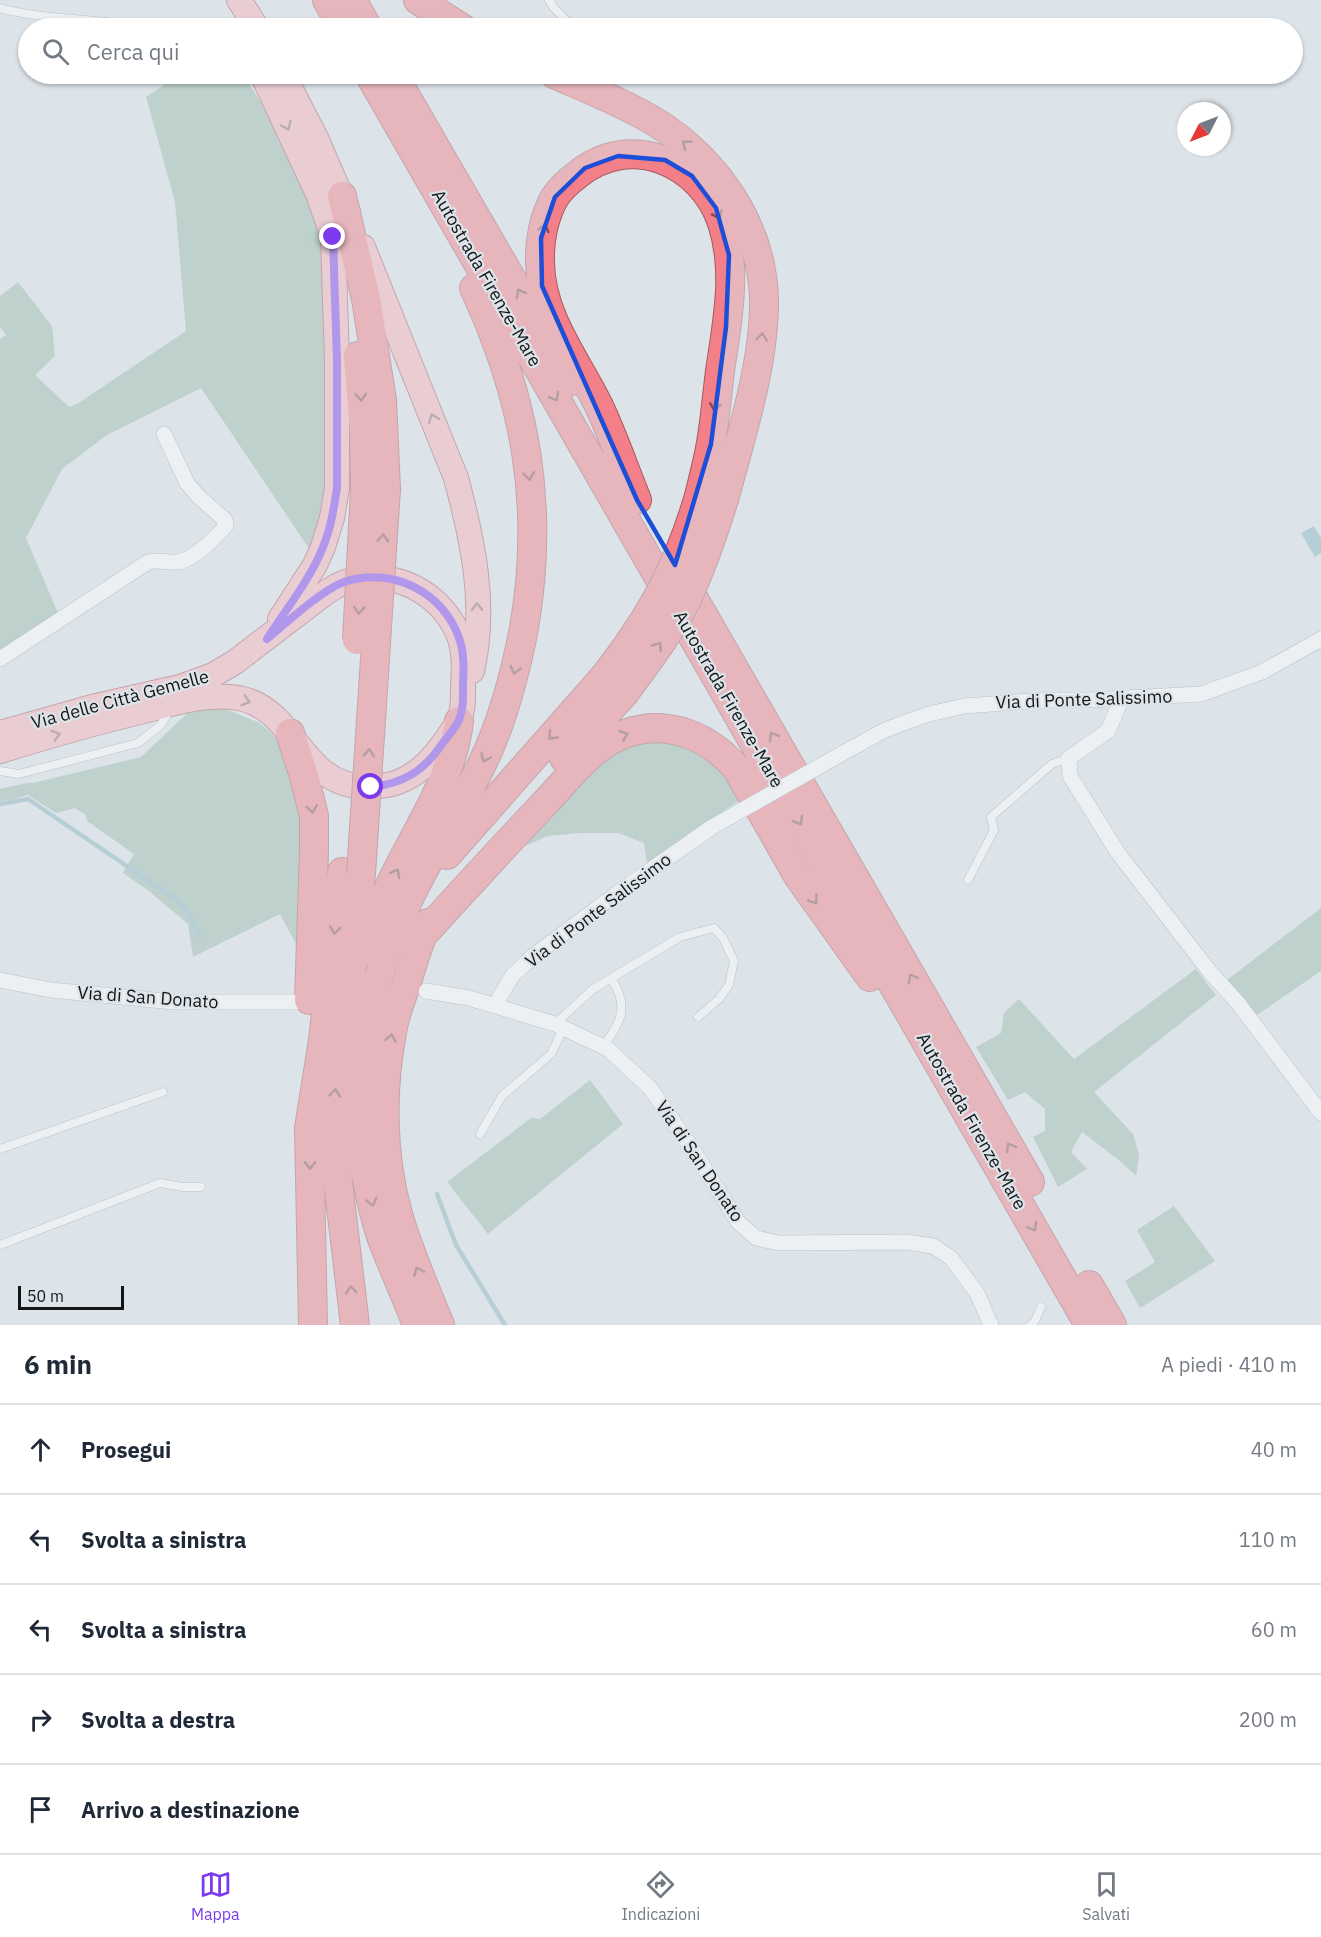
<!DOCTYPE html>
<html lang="it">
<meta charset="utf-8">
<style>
body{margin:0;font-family:"IBM Plex Sans",sans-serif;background:#f6f6f7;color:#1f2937}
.compass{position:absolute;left:1177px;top:102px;width:54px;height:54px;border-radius:50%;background:#fff;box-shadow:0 2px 4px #0004;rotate:228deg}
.scale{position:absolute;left:18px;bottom:15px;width:106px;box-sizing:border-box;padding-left:6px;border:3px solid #131517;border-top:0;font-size:16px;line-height:21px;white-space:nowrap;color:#131517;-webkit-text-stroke:4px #dde4e9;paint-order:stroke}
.stop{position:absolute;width:18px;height:18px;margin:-14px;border:4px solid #7c3aed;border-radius:50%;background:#fff}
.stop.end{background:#7c3aed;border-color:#fff;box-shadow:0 2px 6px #0008}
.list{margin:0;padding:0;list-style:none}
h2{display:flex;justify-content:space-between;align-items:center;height:78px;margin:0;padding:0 24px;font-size:26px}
h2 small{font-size:20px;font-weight:400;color:#747a83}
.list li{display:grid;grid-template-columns:39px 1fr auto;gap:18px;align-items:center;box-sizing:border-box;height:90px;padding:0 24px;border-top:2px solid #e0e1e3}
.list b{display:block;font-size:22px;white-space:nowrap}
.list em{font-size:20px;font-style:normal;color:#747a83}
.icon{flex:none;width:33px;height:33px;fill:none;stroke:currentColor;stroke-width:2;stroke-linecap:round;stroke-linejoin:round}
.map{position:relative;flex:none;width:1321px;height:1325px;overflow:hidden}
.search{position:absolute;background:#fff;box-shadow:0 2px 4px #0004;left:18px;right:18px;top:18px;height:66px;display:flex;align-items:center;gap:15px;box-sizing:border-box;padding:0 21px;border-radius:33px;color:#747a83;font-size:22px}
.sheet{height:528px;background:#fff}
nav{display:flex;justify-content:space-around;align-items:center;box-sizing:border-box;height:84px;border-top:2px solid #e0e1e3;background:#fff;font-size:16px;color:#747a83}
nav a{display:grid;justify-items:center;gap:3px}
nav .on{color:#7c3aed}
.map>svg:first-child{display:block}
.green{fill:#9bbaa8}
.water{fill:#88b3bf}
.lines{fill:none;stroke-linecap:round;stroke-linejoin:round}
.stream{stroke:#88b3bf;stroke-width:4.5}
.lane-casing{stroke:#91989d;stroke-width:9}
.street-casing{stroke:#91989d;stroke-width:16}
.primary-casing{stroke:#a55a60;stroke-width:26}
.highway-casing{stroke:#a55a60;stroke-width:30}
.lane{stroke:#fff;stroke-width:8}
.street{stroke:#fff;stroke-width:15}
.primary{stroke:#f8b2b8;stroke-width:24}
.highway{stroke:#f37f88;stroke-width:28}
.street-bridge-casing{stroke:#91989d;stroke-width:16;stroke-linecap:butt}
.highway-bridge-casing{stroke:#a55a60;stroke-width:30;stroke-linecap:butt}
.street-bridge{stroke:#fff;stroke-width:15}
.highway-bridge{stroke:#f37f88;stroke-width:28}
.oneway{stroke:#916b70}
.oneway2{stroke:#834a50}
.route{stroke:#7c3aed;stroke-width:8}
.marked{fill:none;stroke:#1d4ed8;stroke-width:4.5;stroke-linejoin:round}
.labels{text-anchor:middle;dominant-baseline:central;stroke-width:4.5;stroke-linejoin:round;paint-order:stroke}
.street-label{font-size:18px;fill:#131517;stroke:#dde4e9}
</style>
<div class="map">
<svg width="1321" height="1325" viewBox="0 0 1321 1325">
<rect width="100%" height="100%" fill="#dde4e9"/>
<path class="green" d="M181,74H242L285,138L315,209L325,249L329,489L310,550L201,388L107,435L62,469L26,538L58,613L0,654V339L6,335L0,327V296L18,282L52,326L55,356L35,375L69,407L77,404L186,331L175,202L146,97Z
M193,708H223L258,722L268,730L281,743L300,806L302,848L297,946L280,914L193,957L188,924L149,891L123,873L134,854L87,821L86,815L75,808L56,813L28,795L10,800L0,801V789L27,783H33L141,757Z
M635,739L697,747L727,778L740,800L647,863L644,843L619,833H579L548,836L520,848L590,772Z
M1321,908V971L1254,1017L1227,980Z
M1196,969L1216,995L1094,1092L1133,1134L1139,1155L1136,1176L1120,1161L1082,1132L1071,1152L1087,1169L1058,1187L1033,1137L1045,1131V1109L1025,1092L1008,1100L976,1047L1001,1033L1004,1013L1019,999L1074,1059Z
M590,1080L623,1124L488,1234L447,1182L531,1118L540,1119Z
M1174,1206L1215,1261L1140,1308L1125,1281L1155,1262L1137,1230Z"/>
<path class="water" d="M1314,526L1321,538V553L1315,557L1301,533Z"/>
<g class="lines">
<path class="stream" d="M0,804L28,799L174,898L187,910L200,938
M437,1194L456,1245L505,1325"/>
<defs>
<path id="lane" d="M549,0L554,8L574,28
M0,8C47,21 97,17 144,28
M0,771L19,774L138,743L161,725L169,711
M968,880L994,830L991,817L1052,764L1069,758
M555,1024L593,989L680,937L714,928L723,938L734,961L729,985L719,999L698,1017
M603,1047C621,1021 630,1007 611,978
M480,1134L502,1096L551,1054L564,1027
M0,1149L163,1092
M0,1245L160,1183L183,1187H201
M1030,1325L1035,1321L1041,1307"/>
<path id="street" d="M0,659L148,562C160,559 165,563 177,562C192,561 217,537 226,525L225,520L198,496L187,483L164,434
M1122,698L1108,731L1069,758L1070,776L1118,853L1210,972L1238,1003L1321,1113
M843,753L885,730L909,721L929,714L964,706L1044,700H1089L1201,694L1262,672L1321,639
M0,980L51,990L174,1002H297
M426,991L469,998L555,1024L608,1049L650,1088L691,1147L738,1222L756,1238L779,1243L906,1242L933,1246L951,1258L977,1293L991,1325
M495,1005L512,976L532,957L615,895L712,827"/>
<path id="primary" d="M239,0L257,28
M262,74L318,194L333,237L337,361V488L332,518L323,547L315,565L280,619
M283,74L316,138L348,212
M363,247L456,478C473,541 487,606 472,671
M0,733L92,707L180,687L213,675L235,662L328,591C375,560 439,585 459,636C465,653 464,669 463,686C463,697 464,711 458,721C454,729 448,737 443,744C433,758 422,770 407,778C396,784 381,787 368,787C301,787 298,713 243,699C209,691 172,704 140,712C93,723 46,737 0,751"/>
<path id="highway" d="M327,0L343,28
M352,0L368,28
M418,0L462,28
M369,74L1089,1325
M393,74L514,283L569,382
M554,74C588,89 624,103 657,123C717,161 762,226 764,299C765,362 741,436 725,496
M342,196L366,299L382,400L386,489
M358,356L364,430L365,489
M637,500C624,468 613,435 598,404C575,358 541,316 540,263C539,241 544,216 555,197C561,188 569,181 577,175C630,131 702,162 722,223C738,271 727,323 720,371C717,395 715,419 711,443C708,461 703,479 699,496
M679,573L1030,1182
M290,733L304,776L314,816V851L309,1000
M564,758L624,694
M447,855L604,677
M428,923C419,941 414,959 408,979C403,995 396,1011 393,1027C381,1087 381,1154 398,1214C409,1252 425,1288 440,1325
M420,938C461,893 502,848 544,804C568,779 593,744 627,733C669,719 710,737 737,769L798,876L870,977
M363,952C371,932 378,911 387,892C412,835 452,784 459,721
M1089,1285L1112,1325
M313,1325L309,1128L323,1040L342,872
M355,1325L338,1182L335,1102L340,1039L350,985L361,874
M417,1325C406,1296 393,1268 382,1239C373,1213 368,1186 363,1159C361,1147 358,1134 358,1121C357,1038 380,952 419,879C439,841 463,804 482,764C503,721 515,675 524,628C545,506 526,400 474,288"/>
</defs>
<use href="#lane" class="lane-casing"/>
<use href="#street" class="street-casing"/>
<use href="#primary" class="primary-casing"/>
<use href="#highway" class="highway-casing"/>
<use href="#lane" class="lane"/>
<use href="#street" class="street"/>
<use href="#primary" class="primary"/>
<use href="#highway" class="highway"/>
<defs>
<path id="street-bridge" d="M712,827L843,753"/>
<path id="highway-bridge" d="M357,640L365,489
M604,677C650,618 678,568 699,496
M624,694C646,664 669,634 686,601C702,567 714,532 725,496
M361,874L386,489"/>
</defs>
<use href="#street-bridge" class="street-bridge-casing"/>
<use href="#highway-bridge" class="highway-bridge-casing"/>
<use href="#street-bridge" class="street-bridge"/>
<use href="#highway-bridge" class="highway-bridge"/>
</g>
<defs><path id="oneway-chevron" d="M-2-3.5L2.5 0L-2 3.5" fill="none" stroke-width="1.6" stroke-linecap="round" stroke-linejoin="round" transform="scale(1.5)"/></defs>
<g class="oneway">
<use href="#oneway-chevron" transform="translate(287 126) rotate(65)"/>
<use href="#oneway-chevron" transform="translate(433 418) rotate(-112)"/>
<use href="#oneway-chevron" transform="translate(477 607) rotate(-91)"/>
<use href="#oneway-chevron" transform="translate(246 701) rotate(17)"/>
<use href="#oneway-chevron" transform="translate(56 735) rotate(-16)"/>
</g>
<g class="oneway2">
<use href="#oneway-chevron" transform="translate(686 144) rotate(-141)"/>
<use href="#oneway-chevron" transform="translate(718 215) rotate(66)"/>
<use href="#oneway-chevron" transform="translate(544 228) rotate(-77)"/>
<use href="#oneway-chevron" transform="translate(520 293) rotate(-119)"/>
<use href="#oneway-chevron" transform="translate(762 337) rotate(-84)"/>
<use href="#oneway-chevron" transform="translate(361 397) rotate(86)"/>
<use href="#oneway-chevron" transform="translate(555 397) rotate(60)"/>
<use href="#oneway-chevron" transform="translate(715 407) rotate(97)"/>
<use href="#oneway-chevron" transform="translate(529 476) rotate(82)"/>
<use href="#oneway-chevron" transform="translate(383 538) rotate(-87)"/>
<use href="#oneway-chevron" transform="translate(359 610) rotate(94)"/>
<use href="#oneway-chevron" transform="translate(658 646) rotate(-57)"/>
<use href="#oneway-chevron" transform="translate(515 670) rotate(104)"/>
<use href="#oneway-chevron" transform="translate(624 735) rotate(-21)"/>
<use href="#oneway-chevron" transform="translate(552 736) rotate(132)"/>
<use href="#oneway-chevron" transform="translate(773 736) rotate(-120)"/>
<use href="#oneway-chevron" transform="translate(369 753) rotate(-86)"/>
<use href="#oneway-chevron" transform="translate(485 758) rotate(115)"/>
<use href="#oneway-chevron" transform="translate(312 809) rotate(82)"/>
<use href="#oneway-chevron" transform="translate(799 821) rotate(60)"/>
<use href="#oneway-chevron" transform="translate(396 873) rotate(-62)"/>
<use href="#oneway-chevron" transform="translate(814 900) rotate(54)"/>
<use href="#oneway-chevron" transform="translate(335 930) rotate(97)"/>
<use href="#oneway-chevron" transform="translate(912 978) rotate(-120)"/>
<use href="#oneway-chevron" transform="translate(391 1038) rotate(-81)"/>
<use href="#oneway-chevron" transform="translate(335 1093) rotate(-85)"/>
<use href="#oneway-chevron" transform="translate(1010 1147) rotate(-120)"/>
<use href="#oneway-chevron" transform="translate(310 1165) rotate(89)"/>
<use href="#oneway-chevron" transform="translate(372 1202) rotate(76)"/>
<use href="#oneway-chevron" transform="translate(1033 1227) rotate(60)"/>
<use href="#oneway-chevron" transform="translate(418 1271) rotate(-113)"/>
<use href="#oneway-chevron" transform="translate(351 1290) rotate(-96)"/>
</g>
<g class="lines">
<path class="route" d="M333,237L337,361V488C334,507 331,528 323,547C310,580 286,609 267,639C286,623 322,590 344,582C392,566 445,592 460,641C464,654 464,668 463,682C463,695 464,710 458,722C454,730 447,737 442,744C425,770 403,784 371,787"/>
</g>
<path d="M0 0H1321V1325H0ZM618,156L665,160L692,176L716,208L729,255L726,327L711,444L675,565L637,500L542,286L541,238L555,197L585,168Z" fill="#dde4e9" fill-opacity=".55" fill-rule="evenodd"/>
<path class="marked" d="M618,156L665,160L692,176L716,208L729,255L726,327L711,444L675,565L637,500L542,286L541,238L555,197L585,168Z"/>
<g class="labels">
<g class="street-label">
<text transform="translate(487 278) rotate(60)">Autostrada Firenze-Mare</text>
<text transform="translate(120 699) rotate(-15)">Via delle Città Gemelle</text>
<text transform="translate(729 699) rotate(60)">Autostrada Firenze-Mare</text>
<text transform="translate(1084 699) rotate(-2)">Via di Ponte Salissimo</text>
<text transform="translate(598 910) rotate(-37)">Via di Ponte Salissimo</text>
<text transform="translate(148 997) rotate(4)">Via di San Donato</text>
<text transform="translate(972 1121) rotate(60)">Autostrada Firenze-Mare</text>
<text transform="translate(700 1161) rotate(56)">Via di San Donato</text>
</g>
</g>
</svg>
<svg class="compass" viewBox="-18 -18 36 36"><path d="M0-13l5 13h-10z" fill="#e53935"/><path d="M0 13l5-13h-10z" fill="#747a83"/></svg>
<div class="scale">50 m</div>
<div class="stop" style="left:371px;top:787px"></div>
<div class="stop end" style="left:333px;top:237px"></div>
<div class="search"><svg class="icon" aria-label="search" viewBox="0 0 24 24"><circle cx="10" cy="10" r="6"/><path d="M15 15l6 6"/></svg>Cerca qui</div>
</div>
<section class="sheet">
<h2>6 min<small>A piedi · 410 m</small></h2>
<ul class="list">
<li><svg class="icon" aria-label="ahead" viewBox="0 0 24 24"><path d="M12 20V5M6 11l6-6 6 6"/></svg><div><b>Prosegui</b></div><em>40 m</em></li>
<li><svg class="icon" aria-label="left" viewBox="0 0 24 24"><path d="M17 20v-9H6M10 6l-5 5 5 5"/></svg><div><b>Svolta a sinistra</b></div><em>110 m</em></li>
<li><svg class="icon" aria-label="left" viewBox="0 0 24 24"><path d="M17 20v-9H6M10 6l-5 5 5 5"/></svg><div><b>Svolta a sinistra</b></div><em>60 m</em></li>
<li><svg class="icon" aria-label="right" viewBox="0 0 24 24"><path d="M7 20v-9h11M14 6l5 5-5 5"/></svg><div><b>Svolta a destra</b></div><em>200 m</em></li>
<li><svg class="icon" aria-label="arrive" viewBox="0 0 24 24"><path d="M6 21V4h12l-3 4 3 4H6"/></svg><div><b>Arrivo a destinazione</b></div></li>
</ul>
</section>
<nav>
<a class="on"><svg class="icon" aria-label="map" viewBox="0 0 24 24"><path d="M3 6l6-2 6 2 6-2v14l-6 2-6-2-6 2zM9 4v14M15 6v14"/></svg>Mappa</a>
<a><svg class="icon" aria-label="directions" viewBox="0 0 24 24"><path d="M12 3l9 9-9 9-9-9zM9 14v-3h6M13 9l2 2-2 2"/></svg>Indicazioni</a>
<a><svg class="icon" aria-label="saved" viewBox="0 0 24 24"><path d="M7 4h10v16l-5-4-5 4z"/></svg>Salvati</a>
</nav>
